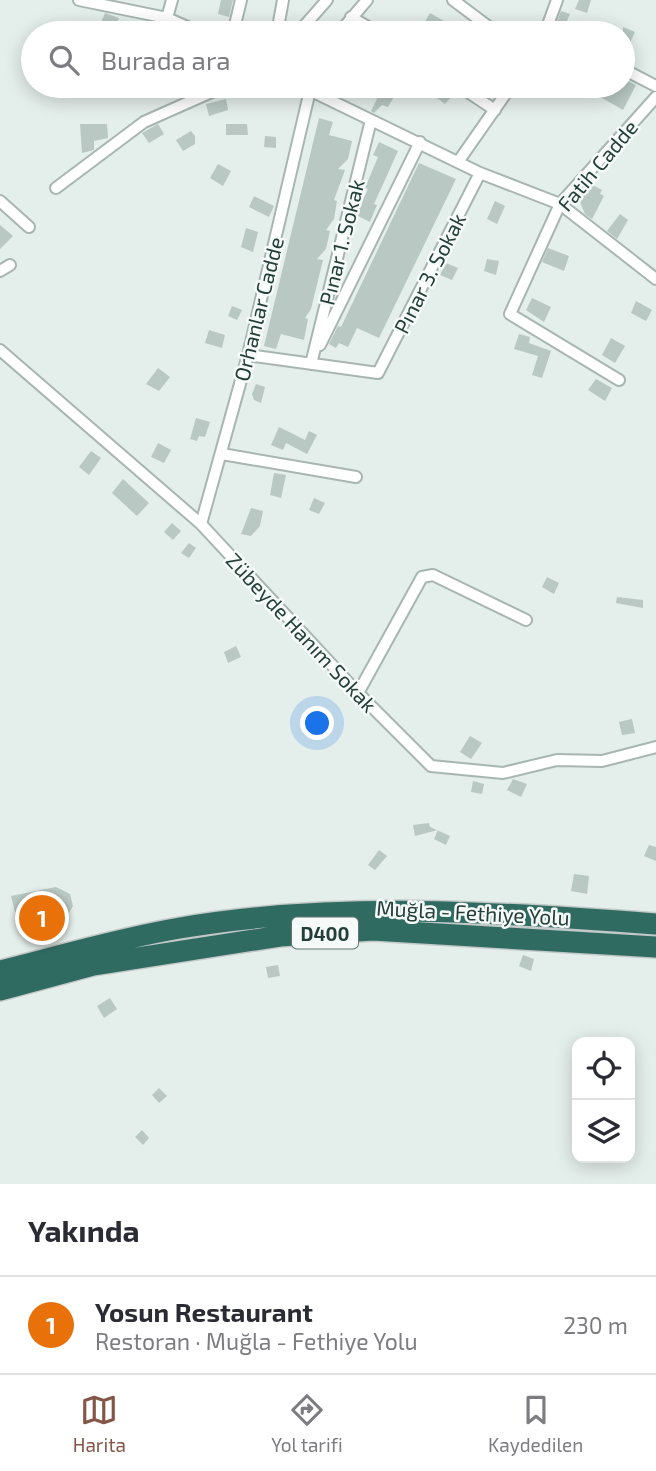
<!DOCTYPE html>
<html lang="tr">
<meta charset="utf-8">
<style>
body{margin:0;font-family:"Exo 2",sans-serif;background:#f2f2f3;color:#2b2b33}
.controls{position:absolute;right:21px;bottom:21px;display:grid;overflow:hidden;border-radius:14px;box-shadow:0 4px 18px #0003}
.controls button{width:63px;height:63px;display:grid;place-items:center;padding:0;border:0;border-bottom:2px solid #e1e1e2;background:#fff;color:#2b2b33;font:35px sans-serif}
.you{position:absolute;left:318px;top:724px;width:24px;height:24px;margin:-18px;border:5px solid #fff;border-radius:50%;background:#1a73e8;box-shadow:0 0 0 10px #1a73e833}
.badge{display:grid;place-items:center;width:46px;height:46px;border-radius:50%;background:#845647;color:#fff;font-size:23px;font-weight:700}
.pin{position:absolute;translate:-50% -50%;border:4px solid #fff;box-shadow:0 2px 7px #0006}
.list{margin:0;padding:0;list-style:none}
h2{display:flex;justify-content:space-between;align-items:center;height:91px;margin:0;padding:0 28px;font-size:30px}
h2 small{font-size:23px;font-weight:400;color:#7c7c81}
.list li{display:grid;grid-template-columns:46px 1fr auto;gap:21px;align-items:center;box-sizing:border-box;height:98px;padding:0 28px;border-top:2px solid #e1e1e2}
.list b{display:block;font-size:26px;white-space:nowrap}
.list p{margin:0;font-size:23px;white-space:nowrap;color:#7c7c81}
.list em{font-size:23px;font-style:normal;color:#7c7c81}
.icon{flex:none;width:38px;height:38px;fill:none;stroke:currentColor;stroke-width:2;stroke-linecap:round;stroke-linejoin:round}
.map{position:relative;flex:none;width:656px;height:1184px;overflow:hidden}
.search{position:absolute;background:#fff;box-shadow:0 4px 18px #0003;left:21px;right:21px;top:21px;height:77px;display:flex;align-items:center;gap:18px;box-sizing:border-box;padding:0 24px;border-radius:38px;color:#7c7c81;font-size:26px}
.sheet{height:189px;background:#fff}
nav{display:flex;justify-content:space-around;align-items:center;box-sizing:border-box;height:98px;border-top:2px solid #e1e1e2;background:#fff;font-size:19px;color:#7c7c81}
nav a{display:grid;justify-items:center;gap:4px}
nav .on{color:#845647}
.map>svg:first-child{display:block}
.building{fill:#b9c8c3}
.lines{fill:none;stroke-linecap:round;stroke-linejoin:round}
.street-casing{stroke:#a7b6b1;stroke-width:14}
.highway-casing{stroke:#c2c9c8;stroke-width:24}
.street{stroke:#fff;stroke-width:10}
.highway{stroke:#306b62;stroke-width:21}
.labels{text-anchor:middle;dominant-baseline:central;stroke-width:5;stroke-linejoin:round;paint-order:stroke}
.shield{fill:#f5faf8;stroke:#637772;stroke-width:2}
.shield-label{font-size:19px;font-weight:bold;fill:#243f39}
.street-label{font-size:21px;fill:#243f39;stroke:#f5faf8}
</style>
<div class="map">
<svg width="656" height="1184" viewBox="0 0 656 1184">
<rect width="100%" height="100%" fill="#e4eeea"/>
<path class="building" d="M221,0H233L229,17L218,14Z
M579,0H591L587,13L575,9Z
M561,11L570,14L564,28L556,25Z
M105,13L119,18L114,31L100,25Z
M430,13L444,21L439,33L423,25Z
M623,27L635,32L623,58Z
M623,79L636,85L623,110L581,86H623Z
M389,86L398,90L388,107L382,105L374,113L371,111L379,95L383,96Z
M421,86H442L454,94L445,104Z
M226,99L228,110L209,116L206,104Z
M319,118L333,122L329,135L352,141L348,159L338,169L345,170L334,200L337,201L334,219L326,230L330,231L326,249L317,259L323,260L311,309L305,318L308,319L304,340L281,334L276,349L264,346Z
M80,124H107L108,138L94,141V150L82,153Z
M158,124L164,134L149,143L142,133Z
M226,124H247L248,135H226Z
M191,131L195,136V144L183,151L176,140Z
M265,136L276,137V148L264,147Z
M379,142L398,151L374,204L377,205L370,222L356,215L368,189L365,188L378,157L373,155Z
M419,163L456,179L379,338L357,328L348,347L339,343L336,348L329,344L338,326L341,327Z
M218,164L231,171L223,186L210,178Z
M589,183L602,190L600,194L604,196L592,219L585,214L580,202L583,196L580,194Z
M254,196L274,206L269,217L249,207Z
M495,201L505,206L497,224L487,219Z
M620,214L628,220L617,239L607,231Z
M0,225L13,236L0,249Z
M246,228L258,232L253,252L241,247Z
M548,248L569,256L564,271L542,262Z
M487,259L499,261L496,275L484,271Z
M446,263L458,268L452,280L440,275Z
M532,298L551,307L544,322L526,310Z
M636,301L652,310L646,321L631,313Z
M232,306L242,310L237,320L228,316Z
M209,330L225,335L222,348L205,343Z
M519,334L530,337L529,343L551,351L542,378L532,375L538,356L514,349Z
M611,338L625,346L615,363L602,355Z
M158,368L170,377L159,391L146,384Z
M596,379L612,388L605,401L588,390Z
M256,384L265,387L261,403L254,400L252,394Z
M196,418L210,422L205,437L199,436L197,441L190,439Z
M279,427L305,440L309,431L317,435L307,454L286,443L283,450L271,445Z
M158,443L171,450L164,463L151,457Z
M91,451L101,458L89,475L79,467Z
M274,473L286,475L281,498L270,495Z
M123,479L149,503L137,516L112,493Z
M314,498L325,503L319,514L309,510Z
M251,508L263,511L260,526L251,536L241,534Z
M172,523L181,531L173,540L164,532Z
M189,543L196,548L189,558L181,553Z
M547,577L559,583L554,594L542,587Z
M617,597L643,600V608L616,603Z
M236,646L241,657L228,663L224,652Z
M632,719L635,733L622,735L619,722Z
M470,736L482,743L471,759L460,752Z
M513,779L527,784L521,797L507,790Z
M473,781L484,784L482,794L471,792Z
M429,823L430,827L450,836L446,845L434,839L438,830L415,836L413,825Z
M649,845L656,847V861L644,856Z
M379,850L387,856L375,870L368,865Z
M574,874L589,876L587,894L571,891Z
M56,887L70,894L73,906L68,915L55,918L42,912L37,919L26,921L16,916L11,896Z
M523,955L534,959L531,971L519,966Z
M278,965L280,976L268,978L266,967Z
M110,998L117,1009L104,1018L97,1006Z
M159,1088L167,1096L159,1103L152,1095Z
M142,1130L149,1138L143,1145L135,1137Z"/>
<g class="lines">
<defs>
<path id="street" d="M79,0L167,18L201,33
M453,0L497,33
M351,17L378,33
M167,18L172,0
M233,33L241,0
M277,33L283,0
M298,33L327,0
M339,33L367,0
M545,33L557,0
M623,69L656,86
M301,86L480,173L560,204L656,279
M459,86L495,110
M458,162L511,86
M56,188L144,122L225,86
M0,201L29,227
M0,271L10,265
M320,345L420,142
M0,350L201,524L358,693L431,766L503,773L557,760L602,761L656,747
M248,355L378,373L480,173
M311,364L371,120
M619,380L510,314L560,204L656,97
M222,454L356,477
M201,524L248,355L311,86
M358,693L422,577L433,575L526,620"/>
<path id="highway" d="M0,971C60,956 120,938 180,928C337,901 499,912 656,924
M0,990L93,965L280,936L373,930L656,947"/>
</defs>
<use href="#street" class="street-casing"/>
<use href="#highway" class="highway-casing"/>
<use href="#street" class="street"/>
<use href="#highway" class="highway"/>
</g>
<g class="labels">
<rect class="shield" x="292" y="917.5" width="66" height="31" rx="5"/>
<g class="shield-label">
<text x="325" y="933">D400</text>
</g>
<g class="street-label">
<text transform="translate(597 165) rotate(-50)">Fatih Cadde</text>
<text transform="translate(341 242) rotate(-76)">Pınar 1. Sokak</text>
<text transform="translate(429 273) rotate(-63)">Pınar 3. Sokak</text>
<text transform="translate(258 309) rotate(-76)">Orhanlar Cadde</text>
<text transform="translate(302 632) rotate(47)">Zübeyde Hanım Sokak</text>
<text transform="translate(473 912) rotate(3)">Muğla - Fethiye Yolu</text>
</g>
</g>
</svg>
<div class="controls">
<button><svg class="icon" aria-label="locate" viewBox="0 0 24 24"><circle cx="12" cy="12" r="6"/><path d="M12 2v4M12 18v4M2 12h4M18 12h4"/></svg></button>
<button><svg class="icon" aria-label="layers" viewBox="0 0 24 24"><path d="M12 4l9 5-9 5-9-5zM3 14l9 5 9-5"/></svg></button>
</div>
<div class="you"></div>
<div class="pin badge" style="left:42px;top:918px;background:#e8710a">1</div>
<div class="search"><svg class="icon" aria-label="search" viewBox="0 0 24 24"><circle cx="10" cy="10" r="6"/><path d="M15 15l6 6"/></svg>Burada ara</div>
</div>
<section class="sheet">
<h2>Yakında<small></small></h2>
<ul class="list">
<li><span class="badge" style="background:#e8710a">1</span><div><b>Yosun Restaurant</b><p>Restoran · Muğla - Fethiye Yolu</p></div><em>230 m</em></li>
</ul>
</section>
<nav>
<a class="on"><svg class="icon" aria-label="map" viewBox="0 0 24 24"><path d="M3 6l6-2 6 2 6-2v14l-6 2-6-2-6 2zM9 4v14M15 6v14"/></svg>Harita</a>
<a><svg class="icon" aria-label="directions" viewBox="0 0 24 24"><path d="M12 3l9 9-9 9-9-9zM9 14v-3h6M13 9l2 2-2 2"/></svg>Yol tarifi</a>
<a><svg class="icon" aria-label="saved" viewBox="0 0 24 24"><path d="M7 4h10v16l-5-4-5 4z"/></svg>Kaydedilen</a>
</nav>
